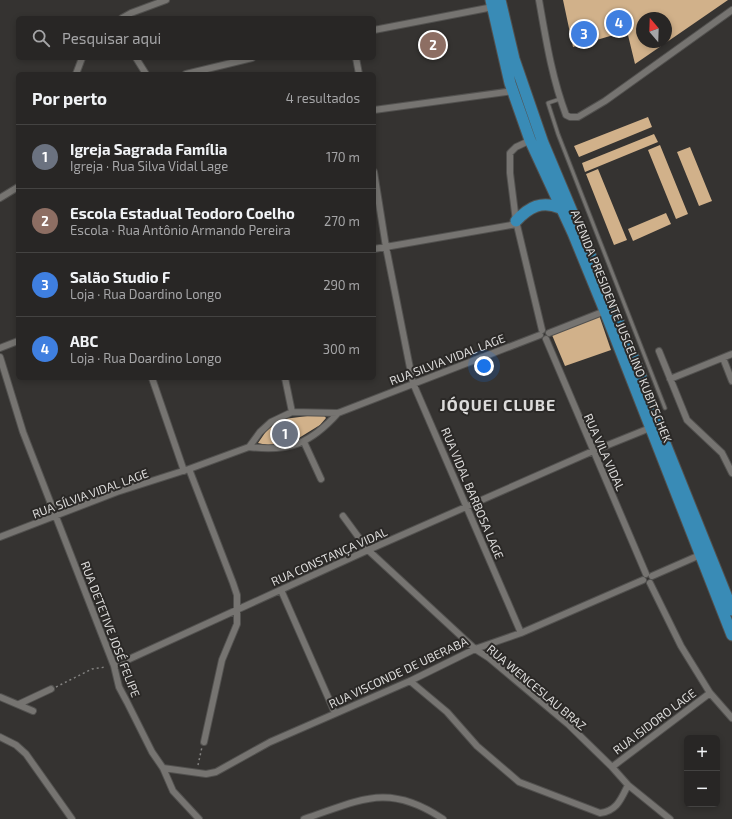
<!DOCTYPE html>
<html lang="pt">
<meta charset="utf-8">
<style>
body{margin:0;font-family:"Exo 2",sans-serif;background:#343232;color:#f1f3f6}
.controls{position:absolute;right:12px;bottom:12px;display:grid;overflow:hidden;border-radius:6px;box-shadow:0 2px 6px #0003}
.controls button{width:36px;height:36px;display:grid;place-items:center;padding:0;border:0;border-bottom:1px solid #444342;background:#282625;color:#f1f3f6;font:20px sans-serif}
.compass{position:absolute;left:636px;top:12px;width:36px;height:36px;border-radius:50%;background:#282625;box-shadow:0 2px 6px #0003;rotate:341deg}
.you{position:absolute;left:484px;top:366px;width:14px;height:14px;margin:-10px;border:3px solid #fff;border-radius:50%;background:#1a73e8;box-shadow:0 0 0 6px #1a73e833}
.badge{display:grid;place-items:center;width:26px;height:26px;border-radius:50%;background:#95b2f1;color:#fff;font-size:13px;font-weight:700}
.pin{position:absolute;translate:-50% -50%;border:2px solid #fff;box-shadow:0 1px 4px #0006}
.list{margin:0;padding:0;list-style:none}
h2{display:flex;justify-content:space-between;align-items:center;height:52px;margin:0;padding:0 16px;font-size:17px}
h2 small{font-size:13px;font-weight:400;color:#a5a5a7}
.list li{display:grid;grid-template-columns:26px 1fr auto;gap:12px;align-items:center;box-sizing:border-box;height:64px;padding:0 16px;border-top:1px solid #444342}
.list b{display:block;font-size:15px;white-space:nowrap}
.list p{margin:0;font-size:13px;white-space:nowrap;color:#a5a5a7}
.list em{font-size:13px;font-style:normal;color:#a5a5a7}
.icon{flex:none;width:22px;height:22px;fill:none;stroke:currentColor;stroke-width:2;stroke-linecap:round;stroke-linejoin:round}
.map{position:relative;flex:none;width:732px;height:819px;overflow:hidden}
.search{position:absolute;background:#282625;box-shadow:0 2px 6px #0003;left:16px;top:16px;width:360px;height:44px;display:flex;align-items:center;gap:10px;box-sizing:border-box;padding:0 14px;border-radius:6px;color:#a5a5a7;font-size:15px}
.panel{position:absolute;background:#282625;box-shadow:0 2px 6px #0003;left:16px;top:72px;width:360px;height:308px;border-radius:6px}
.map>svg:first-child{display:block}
.building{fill:#d1b18a;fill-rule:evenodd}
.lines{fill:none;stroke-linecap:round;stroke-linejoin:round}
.service-casing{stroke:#52514f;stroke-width:5}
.minor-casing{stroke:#52514f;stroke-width:8}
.trunk-casing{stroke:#52514f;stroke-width:13}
.path{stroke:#838280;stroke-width:1.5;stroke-dasharray:2 3;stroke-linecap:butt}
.service{stroke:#767471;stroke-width:3}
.minor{stroke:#767471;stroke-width:6}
.trunk{stroke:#398bb6;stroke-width:11}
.labels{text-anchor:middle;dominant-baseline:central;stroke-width:4;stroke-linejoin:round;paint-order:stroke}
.street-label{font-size:12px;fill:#dcdbda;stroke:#2b2927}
.district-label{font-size:16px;font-weight:bold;letter-spacing:1px;fill:#dcdbda;stroke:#2b2927}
</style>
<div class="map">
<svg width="732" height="819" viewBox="0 0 732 819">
<rect width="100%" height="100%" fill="#353331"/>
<path class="building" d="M563,0H728L635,64L627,31L573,47ZM642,18H666V42H642Z
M648,117L652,127L579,157L574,146Z
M654,134L658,142L585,172L582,163Z
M660,145L688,214L676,219L648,150Z
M690,147L712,201L699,206L677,152Z
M598,169L627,240L614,245L586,174Z
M666,213L671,224L633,241L628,229Z
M599,315L611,350L565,366L552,335Z
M323,414L326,418L320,425L294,441L276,447L258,443L269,427L284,419Z"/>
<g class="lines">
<defs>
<path id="service" d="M560,99L548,103L558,134L665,408"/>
<path id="minor" d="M539,0C546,40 552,78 566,115L570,117H578L605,101L732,10
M122,18L131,13L166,0
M374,30L493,7
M136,58L146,74
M356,58L359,74
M76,74L82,58
M186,74L252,58
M374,110L513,91
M531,140L516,147L510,153V173L516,221L542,330
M374,172L386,247L413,383L521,633
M0,198L18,187
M374,249L517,224
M549,333L605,311
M546,339L646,574
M0,348L18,341
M659,351L687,420L722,453L732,473
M0,357L23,432L114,666L119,687L127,702L152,752L163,768L173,791L199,819
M723,358L732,381
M152,378L184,471
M285,378L292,412
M670,379L732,354
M304,442L321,479
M249,447C289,452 310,444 338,413
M189,469L233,583L237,595V624L222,660L204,742
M343,516L368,550L475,649L489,658L569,725L612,767L628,785L670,819
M0,537L117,492L189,469L249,447L260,432L271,422L292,412L338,413L540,335
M652,576L700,555
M650,583L681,646L710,693L732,718
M281,590L335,713
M114,666L368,550L593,451L650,428
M410,681L447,712L477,746L519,782L600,813C617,811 621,799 628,785
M0,697L33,711
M19,704L51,689
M0,737L16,745L26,754L72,819
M612,767L710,693
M163,768L206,774L216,772L270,742L410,681L475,649L521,633L643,580
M304,819C361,800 388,782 443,819"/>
<path id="trunk" d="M491,0L510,83L530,140L573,233L605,311L732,635
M500,0L514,59L543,143L639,371L658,426L732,610
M516,221C529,207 542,200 560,208"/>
</defs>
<use href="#service" class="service-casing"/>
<use href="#minor" class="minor-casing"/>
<use href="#trunk" class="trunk-casing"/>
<path class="path" d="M56,687L92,669L106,667
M198,765L202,747"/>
<use href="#service" class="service"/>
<use href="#minor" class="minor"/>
<use href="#trunk" class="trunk"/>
</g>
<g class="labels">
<g class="street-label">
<text transform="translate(622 326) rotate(68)">AVENIDA PRESIDENTE JUSCELINO KUBITSCHEK</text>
<text transform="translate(447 359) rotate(-21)">RUA SILVIA VIDAL LAGE</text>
<text transform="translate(605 452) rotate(66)">RUA VILA VIDAL</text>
<text transform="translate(90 493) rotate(-20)">RUA SÍLVIA VIDAL LAGE</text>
<text transform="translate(473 493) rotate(67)">RUA VIDAL BARBOSA LAGE</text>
<text transform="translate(329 556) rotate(-24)">RUA CONSTANÇA VIDAL</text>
<text transform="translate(111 629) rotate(69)">RUA DETETIVE JOSÉ FELIPE</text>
<text transform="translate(398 672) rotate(-25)">RUA VISCONDE DE UBERABA</text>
<text transform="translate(537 687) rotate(40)">RUA WENCESLAU BRAZ</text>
<text transform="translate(654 721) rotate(-37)">RUA ISIDORO LAGE</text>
</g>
<g class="district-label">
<text x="498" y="404">JÓQUEI CLUBE</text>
</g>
</g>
</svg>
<div class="controls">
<button>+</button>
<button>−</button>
</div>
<svg class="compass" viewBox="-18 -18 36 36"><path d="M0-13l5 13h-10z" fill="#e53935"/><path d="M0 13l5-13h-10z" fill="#a5a5a7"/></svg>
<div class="you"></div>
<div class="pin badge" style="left:285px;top:434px;background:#6b7280">1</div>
<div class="pin badge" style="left:433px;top:45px;background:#8d6e63">2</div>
<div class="pin badge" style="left:584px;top:34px;background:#3f7fe0">3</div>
<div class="pin badge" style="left:619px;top:23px;background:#3f7fe0">4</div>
<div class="search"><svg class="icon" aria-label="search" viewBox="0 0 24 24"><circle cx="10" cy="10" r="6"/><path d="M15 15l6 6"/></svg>Pesquisar aqui</div>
<section class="panel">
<h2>Por perto<small>4 resultados</small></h2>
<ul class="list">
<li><span class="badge" style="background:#6b7280">1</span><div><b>Igreja Sagrada Família</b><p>Igreja · Rua Silva Vidal Lage</p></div><em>170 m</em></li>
<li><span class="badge" style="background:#8d6e63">2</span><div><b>Escola Estadual Teodoro Coelho</b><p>Escola · Rua Antônio Armando Pereira</p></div><em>270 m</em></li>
<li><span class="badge" style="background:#3f7fe0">3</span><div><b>Salão Studio F</b><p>Loja · Rua Doardino Longo</p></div><em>290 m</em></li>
<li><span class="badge" style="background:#3f7fe0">4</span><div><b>ABC</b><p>Loja · Rua Doardino Longo</p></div><em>300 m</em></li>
</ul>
</section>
</div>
